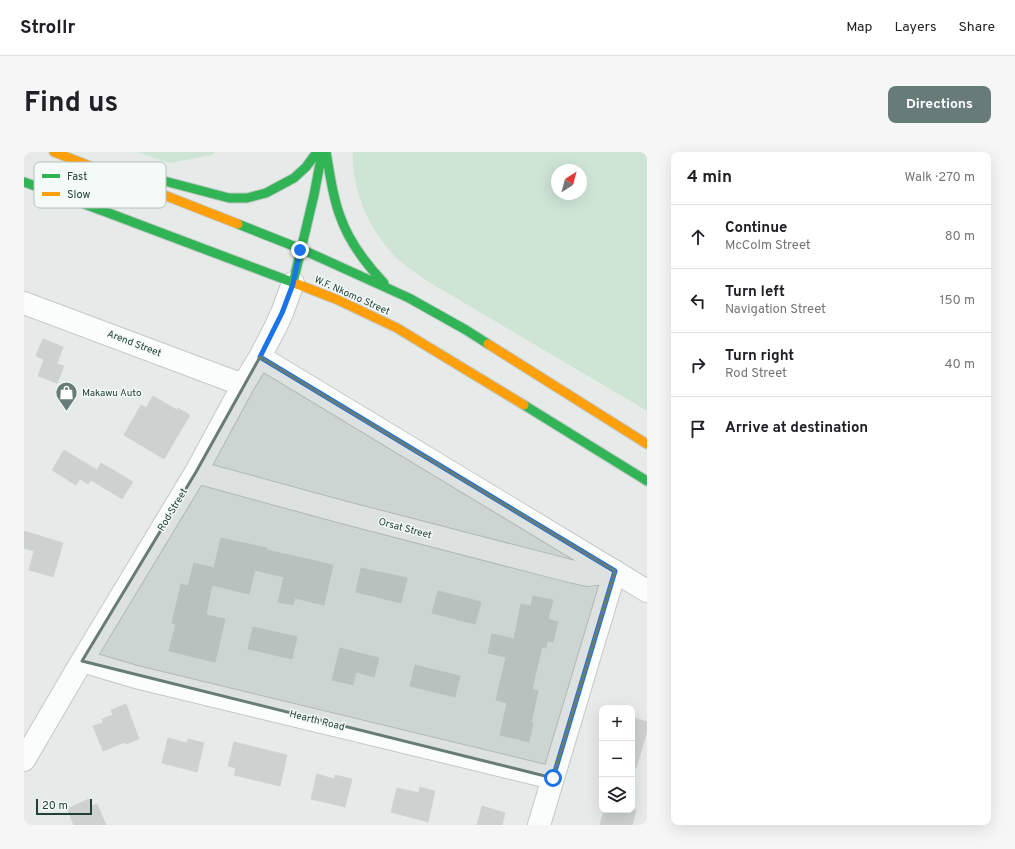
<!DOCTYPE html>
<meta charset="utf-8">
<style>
body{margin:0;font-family:Overpass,sans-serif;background:#f6f6f6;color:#202124}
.controls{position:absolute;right:12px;bottom:12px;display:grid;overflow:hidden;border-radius:8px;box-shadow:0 4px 16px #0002}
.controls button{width:36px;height:36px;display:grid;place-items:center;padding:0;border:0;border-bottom:1px solid #e0e0e0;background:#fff;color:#202124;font:20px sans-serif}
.compass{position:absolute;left:527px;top:12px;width:36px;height:36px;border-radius:50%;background:#fff;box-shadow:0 4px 16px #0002;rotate:36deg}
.scale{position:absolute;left:12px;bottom:10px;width:56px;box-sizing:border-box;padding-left:4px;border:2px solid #224039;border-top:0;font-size:11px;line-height:14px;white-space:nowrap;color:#224039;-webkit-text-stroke:3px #f4faf7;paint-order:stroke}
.stop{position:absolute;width:12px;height:12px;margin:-9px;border:3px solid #1a73e8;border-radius:50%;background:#fff}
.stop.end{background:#1a73e8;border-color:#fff;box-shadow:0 1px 4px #0008}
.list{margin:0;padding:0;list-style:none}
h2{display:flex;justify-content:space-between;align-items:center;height:52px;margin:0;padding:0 16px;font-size:17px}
h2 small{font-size:13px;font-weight:400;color:#757577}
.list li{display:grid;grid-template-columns:26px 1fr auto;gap:12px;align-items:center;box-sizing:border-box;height:64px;padding:0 16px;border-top:1px solid #e0e0e0}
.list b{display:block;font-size:15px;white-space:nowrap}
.list p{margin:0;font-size:13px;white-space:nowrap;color:#757577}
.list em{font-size:13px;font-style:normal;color:#757577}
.icon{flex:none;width:22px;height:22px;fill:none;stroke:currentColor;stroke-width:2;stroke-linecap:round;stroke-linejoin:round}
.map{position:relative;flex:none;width:623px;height:673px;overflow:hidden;border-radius:8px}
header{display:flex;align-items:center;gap:24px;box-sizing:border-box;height:56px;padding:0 20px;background:#fff;border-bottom:1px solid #e0e0e0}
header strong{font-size:19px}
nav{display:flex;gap:22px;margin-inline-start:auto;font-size:14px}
.intro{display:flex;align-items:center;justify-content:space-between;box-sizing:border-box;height:96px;padding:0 24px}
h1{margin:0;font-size:28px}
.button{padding:10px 18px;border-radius:8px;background:#677c77;color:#fff;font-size:14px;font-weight:700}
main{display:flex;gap:24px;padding:0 24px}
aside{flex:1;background:#fff;border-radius:8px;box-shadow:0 4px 16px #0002}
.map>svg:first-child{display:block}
.green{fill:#cee5d6;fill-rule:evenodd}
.building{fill:#cdd2d0;stroke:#ced4d2}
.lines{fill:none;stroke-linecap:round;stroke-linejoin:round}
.street-casing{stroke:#c3c8c6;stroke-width:24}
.fast-casing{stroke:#c1c9c6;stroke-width:11}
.slow-casing{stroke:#c1c9c6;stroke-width:11}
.street{stroke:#fbfcfc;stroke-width:22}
.fast{stroke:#30b455;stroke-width:9}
.slow{stroke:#ff9f0a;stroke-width:9}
.route{stroke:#1a73e8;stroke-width:5}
.marked{fill:#677c77;fill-opacity:0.2;stroke:#677c77;stroke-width:3;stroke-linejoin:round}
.labels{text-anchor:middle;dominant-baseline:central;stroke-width:3;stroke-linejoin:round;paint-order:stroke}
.street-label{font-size:10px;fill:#224039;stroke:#f4faf7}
.poi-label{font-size:10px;fill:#224039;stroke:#f4faf7;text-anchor:start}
.key{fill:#f4faf7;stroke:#b5c2be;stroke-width:1}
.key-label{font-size:11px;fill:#224039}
</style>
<header>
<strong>Strollr</strong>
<nav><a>Map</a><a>Layers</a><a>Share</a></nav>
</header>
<div class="intro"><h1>Find us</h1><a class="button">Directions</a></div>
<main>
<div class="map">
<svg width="623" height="673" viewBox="0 0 623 673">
<rect width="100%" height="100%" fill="#e6ebe9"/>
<path class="green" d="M113,0H191L188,3L146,11Z
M329,0H623V259L403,129C394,122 384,116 375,108C347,82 327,39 329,0ZM533,18H557V42H533Z"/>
<path class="building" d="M19,187L39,195L33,212L40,214L33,231L14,224L20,207L22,208L12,204Z
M129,244L153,258L154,256L166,263L140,307L100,283L117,253L122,256Z
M40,298L73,318L77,311L109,330L98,347L67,328L64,332L56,327L52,333L28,318Z
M0,379L39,391L29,425L5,418L10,399L0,396Z
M197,386L243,396V398L309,413L300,453L271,446L269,453L254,450L260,425L231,418L225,442L188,433L182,463L201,467L191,510L145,499L152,472L148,471L157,432L164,434L170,411L190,416Z
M337,416L383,426L377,451L332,440Z
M414,439L457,450L451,472L408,461Z
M509,444L529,448L524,467L534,470L529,490L523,489L522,496L518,495L508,537L514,539L507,571H509L505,590L476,583L483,551L472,548L482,505L464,501L468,482L490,487L497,452L507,454Z
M229,475L273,485L268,507L224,497Z
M316,496L355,506L350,525L332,520L329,533L308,528Z
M391,513L436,524L431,545L386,534Z
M102,552L115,587L102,592L101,590L79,599L69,574L79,571L78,567L89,563L87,558Z
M608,565L623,570V579L612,616H608Z
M144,586L163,591L164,587L180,591L173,620L138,611Z
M210,590L263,603L256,634L210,623L212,616L204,614Z
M293,622L310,627L311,623L328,627L321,655L287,647Z
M396,635L411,639L404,670L367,660L373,636L395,641Z
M65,647L68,654L73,652L82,673H50L43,657Z
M458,654L481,661L478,673H453Z
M580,658H612L608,673H576Z"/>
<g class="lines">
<defs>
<path id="street" d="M0,151L219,233
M236,205L623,439
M172,320L322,361L542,418L564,423L591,419L515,673
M58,509L112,525L529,626
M0,608L58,509L172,320L219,233L236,205L251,176L258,161L269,131"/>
<path id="fast" d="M302,0C306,22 308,43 316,64C325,90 341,111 360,131
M125,25L205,46H223L242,41L270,26L282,15L293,0
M0,30L82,60L273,132
M214,72L277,97L385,146L442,178L464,192
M269,131L290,43L298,1
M500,253L623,329"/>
<path id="slow" d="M30,0L214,72
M273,132L314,148L373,176L500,253
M464,192L623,292"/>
</defs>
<use href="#street" class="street-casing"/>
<use href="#fast" class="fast-casing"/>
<use href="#slow" class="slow-casing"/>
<use href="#street" class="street"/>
<use href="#fast" class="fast"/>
<use href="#slow" class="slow"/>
</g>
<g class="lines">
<path class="route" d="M276,98L269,132L258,161L236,205L591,419L529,626"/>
</g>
<path class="marked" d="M236,205L591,419L529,626L58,509L172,320Z"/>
<defs>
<symbol id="shop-pin" viewBox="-11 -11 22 30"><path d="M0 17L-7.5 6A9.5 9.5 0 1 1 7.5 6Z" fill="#677c77" stroke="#f4faf7"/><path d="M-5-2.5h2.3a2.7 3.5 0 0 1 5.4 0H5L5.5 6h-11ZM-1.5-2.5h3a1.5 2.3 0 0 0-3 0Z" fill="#fff"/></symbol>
</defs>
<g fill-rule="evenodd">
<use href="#shop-pin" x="30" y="228" width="25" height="34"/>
</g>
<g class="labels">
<g class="street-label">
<text transform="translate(328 144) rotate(24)">W.F. Nkomo Street</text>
<text transform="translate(110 192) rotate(21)">Arend Street</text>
<text transform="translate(149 358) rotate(-59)">Rod Street</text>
<text transform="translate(381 377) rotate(15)">Orsat Street</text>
<text transform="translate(293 569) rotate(14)">Hearth Road</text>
</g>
<g class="poi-label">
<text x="58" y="241">Makawu Auto</text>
</g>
</g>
<rect x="10" y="10" width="132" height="46" rx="6" class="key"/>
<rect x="18" y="22" width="18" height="4" fill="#30b455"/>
<rect x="18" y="40" width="18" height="4" fill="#ff9f0a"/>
<g class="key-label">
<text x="43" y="28">Fast</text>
<text x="43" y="46">Slow</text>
</g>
</svg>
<div class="controls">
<button>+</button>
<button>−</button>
<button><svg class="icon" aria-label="layers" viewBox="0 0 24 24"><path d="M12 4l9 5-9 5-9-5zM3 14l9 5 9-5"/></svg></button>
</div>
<svg class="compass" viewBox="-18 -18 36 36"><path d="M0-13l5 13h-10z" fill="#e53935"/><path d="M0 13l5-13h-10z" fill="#757577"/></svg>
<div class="scale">20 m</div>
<div class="stop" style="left:529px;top:626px"></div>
<div class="stop end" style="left:276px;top:98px"></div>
</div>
<aside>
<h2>4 min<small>Walk · 270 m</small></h2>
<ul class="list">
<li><svg class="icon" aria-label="ahead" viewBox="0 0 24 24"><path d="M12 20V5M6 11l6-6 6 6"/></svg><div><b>Continue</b><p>McColm Street</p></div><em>80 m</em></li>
<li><svg class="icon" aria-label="left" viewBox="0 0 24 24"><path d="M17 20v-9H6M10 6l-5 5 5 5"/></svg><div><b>Turn left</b><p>Navigation Street</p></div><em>150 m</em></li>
<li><svg class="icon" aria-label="right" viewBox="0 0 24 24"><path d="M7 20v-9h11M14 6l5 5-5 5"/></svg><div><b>Turn right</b><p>Rod Street</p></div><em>40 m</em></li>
<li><svg class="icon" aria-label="arrive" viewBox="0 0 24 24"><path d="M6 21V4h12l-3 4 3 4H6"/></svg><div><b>Arrive at destination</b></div></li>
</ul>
</aside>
</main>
